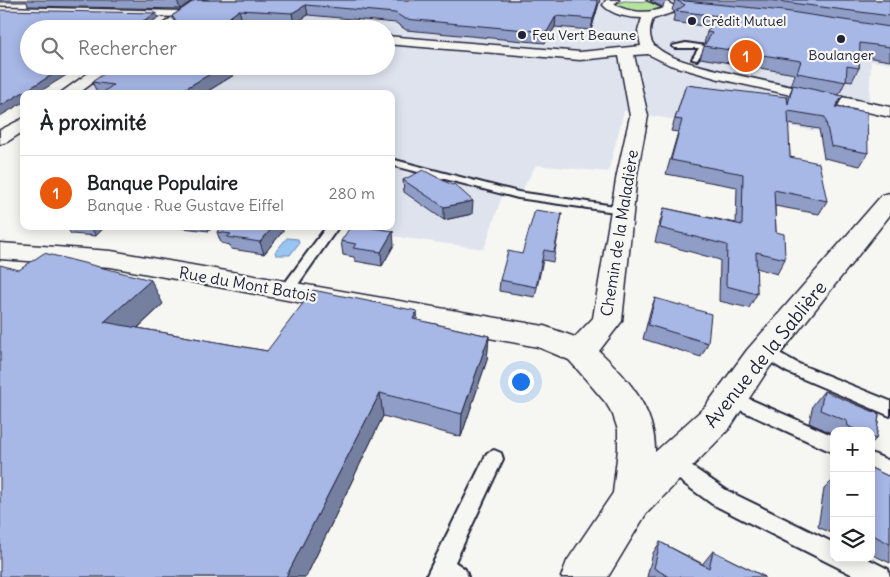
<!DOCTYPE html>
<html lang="fr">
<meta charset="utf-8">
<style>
body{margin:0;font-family:Delius,sans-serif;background:#f2f2f2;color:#202124}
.controls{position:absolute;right:15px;bottom:15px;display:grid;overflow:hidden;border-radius:10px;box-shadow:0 2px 12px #0003}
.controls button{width:45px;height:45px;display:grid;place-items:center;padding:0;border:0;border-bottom:1px solid #e0e0e0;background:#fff;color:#202124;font:25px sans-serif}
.you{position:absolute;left:520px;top:381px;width:18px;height:18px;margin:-12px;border:4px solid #fff;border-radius:50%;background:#1a73e8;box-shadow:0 0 0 8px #1a73e833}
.badge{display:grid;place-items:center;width:32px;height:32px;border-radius:50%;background:#ea580c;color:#fff;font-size:16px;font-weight:700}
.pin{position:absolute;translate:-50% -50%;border:2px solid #fff;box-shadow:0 1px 5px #0006}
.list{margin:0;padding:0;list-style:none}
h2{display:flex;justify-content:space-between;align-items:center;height:65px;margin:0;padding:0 20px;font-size:21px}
h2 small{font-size:16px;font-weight:400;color:#757577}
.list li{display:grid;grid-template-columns:32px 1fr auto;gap:15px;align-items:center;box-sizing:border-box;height:75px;padding:0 20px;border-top:1px solid #e0e0e0}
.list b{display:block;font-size:19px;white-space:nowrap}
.list p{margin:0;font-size:16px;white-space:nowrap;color:#757577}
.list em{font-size:16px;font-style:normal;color:#757577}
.icon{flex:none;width:28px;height:28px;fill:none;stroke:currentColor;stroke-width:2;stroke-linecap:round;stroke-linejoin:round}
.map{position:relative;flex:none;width:890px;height:577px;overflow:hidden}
.search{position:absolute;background:#fff;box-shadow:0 2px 12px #0003;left:20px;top:20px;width:375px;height:55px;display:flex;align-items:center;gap:12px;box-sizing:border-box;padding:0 18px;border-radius:28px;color:#757577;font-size:19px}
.panel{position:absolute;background:#fff;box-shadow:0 2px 12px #0003;left:20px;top:90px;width:375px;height:140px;border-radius:10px}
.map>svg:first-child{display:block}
.built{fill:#dee3ee}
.green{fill:#b6e2a0;stroke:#6c826e}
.water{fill:#99c5f3;stroke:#6984a9}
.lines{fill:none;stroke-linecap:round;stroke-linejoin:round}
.service-casing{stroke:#22223b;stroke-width:4}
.minor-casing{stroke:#22223b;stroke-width:3}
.secondary-casing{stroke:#22223b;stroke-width:3}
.service{fill:#f6f6f2;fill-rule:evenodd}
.minor{fill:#f6f6f2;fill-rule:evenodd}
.secondary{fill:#f6f6f2;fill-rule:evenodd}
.wall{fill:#909dc6;stroke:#22223b}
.shaded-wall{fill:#7580a1;stroke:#22223b}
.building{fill:#a7b7e6;stroke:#22223b}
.poi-dot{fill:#22223b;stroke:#f6f6f2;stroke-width:2}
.labels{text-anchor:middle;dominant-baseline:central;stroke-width:4.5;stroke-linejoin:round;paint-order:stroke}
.far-poi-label{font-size:14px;fill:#22223b;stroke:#f6f6f2;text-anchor:start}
.street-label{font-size:16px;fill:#22223b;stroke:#f6f6f2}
.near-street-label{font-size:19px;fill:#22223b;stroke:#f6f6f2}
</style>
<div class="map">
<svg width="890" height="577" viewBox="0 0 890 577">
<rect width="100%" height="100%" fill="#f6f6f2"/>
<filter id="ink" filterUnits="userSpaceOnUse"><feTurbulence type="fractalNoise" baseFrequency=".02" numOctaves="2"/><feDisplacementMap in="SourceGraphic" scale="10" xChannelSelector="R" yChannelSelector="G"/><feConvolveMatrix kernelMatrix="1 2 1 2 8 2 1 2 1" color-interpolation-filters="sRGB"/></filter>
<g filter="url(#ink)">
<path class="built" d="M215,0H890V64L871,61L869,103L846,106L822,132L773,124L774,137L624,111L608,172L536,165L523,189L502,196L484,249L321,226H391V94H79L119,66H386V29H173Z"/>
<path class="green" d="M624,1L652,2L662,8C650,15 629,13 617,5L618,3Z"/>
<path class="water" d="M287,238L298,239L299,243L290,255H276L275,252Z"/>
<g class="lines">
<defs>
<path id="service" d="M686,43L706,46L697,60L692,59L699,48H675L672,46Z
M391,159L518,192L622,207L628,210L622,213L518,198L391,165Z
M327,226H339L292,293H282L280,290L282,287Z
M765,345L799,364L890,401V416L787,372L759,355L757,351L759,347Z
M731,391L834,436V453L725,403L722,398L725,393Z
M494,450L501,453L503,459L455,562L465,569L468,577H426L487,453Z
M871,453L890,461V479L871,471Z
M671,454L678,457L726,490L834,543V558H866L888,569L890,577H857L712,504L664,469L662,463L664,457Z"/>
<path id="minor" d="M606,0H619L614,4C628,13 649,14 664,8L647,0C659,0 668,0 676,8L674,12L653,19C649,28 648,40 656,47C671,60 695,64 713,69C772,84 831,94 890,107V117L719,79L670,65L648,54L634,55L648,116L637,174L622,321L599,351C628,378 656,410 655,452L705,407L747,350L882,195L890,193V215L769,368L729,429L646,514L608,577H561L567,561L613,493L618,449V430L613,415L606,403L577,369L569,360L538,347L111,267L0,259V243L111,251L544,326L575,337L593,318L617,174L630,116L619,56L580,60L386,44V36L580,52L641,46L638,31L642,18C629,18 612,15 603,5Z
M0,7L183,11L189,14L183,17L0,13Z"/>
<path id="secondary" d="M196,0H208L170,29H156Z
M98,66H115L78,94H59Z
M24,118V131L7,142L0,144V130Z"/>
</defs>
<use href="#service" class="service-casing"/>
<use href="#minor" class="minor-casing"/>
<use href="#secondary" class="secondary-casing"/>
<use href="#service" class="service"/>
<use href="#minor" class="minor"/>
<use href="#secondary" class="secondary"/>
</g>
<path class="wall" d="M0,0H193L180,9L28,6L27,2H0Z
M195,0H600L598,7L591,30L555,27L545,43L406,30L396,23L308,15L294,24L242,20L231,29H169L175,25L172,16Z
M651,0H890V61L860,56L859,68L852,81L846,80L839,95L837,107L868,153L860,166L824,158L819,129L788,124L790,157L827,201L819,214L775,206L776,232L785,259L777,274L756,268L757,294L749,308L719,301L720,260L655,242L660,222L664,208L736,223L737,187L666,174L678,132L671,131L686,85L787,99L793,86H791L795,74L700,58L705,44H704L707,32L711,27L673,22L675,12L672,10L675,1L669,0L664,3L663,7L650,1Z
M234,75L203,94H98L92,82Z
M403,180L472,214L444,220L404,192Z
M562,214L553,262L543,260L535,297L499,291L500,280L522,254Z
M66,226H106L96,236L71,234Z
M165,226H214L209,231Z
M222,226H281L283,231L264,254L231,249L230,245L221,243L217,232Z
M341,241L394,245L382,266L355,261L354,257L343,255Z
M19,270L163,304L138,328L267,351L417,311V320L489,336L487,360L461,437L383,416L306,577H0Z
M655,298L708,343L701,357L643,339L650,312Z
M824,391L879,414L876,439L871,444V431H834V434L809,423L813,405Z
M871,468L890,477V563L871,554Z
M834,479V534L818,527L824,489Z
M660,542L703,564L704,562L713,551L765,577H647L653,553Z"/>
<path class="shaded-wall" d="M177,0H193L180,9Z
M598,3L596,13L591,30L593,19Z
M306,5L308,15L294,24L292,13Z
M239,10L242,20L231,29H214Z
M156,13L158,18L141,29H130Z
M556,16L555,27L545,43L547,32Z
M67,66H81L36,94H24V102L0,116V106Z
M224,66H231L234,75L203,94H176Z
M843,96L837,107H835Z
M473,201L472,214L444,220V207Z
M90,226H106L96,236Z
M207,226H214L209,231Z
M274,226H281L283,231L264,254L260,242Z
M393,231L394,245L382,266L381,252Z
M151,280L163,304L119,345L104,322Z
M417,311L418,335L413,319Z
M489,336L487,360L461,437L462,414Z
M380,393L383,416L306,577H286Z"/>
<path class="building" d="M195,0H596L598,3L593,19L556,16L547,32L405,19L395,13L306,5L292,13L239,10L214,29H169L177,23L172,16Z
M676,0L784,11L890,27V47L860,43L859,68L847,66L846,82L797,73L801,61L704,46L712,33L707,32L719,16L676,11L685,5Z
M768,0H890V16L784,2Z
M0,10L156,13L130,29H29V66H67L0,106Z
M115,66H224L176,94H101L113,85L92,82Z
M686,85L787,97L788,104L793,85L843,96L835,107L867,112L868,153L831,146L825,117L788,111L790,157L819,163L827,201L774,190L776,232L784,234L785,259L756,252L757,294L726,286L727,245L660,228L664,208L742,225L743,174L671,160L682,120L675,119Z
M423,170L452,185L454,184L473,201L444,207L403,180Z
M535,210L562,214L554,252L544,250L536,287L500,280L508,251L522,254Z
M222,226H274L260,242L227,237L231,234L217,232Z
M351,226H357L393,231L381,252L353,248L356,244L341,241Z
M44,253L151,280L104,322L267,351L313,290L417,311L413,319L489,336L462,414L380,393L286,577H0V265L19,270Z
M655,298L711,314L708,343L648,325Z
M824,391L879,414L876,439L871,437V431H858L848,426L847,421L820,410Z
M871,468L890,477V544L871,534Z
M834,501V516L832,515Z
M660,542L709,568L713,551L765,577H669L654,568Z"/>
</g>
<g class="poi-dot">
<circle cx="692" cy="21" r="5"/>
<circle cx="522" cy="35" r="5"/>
<circle cx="841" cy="39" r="5"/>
</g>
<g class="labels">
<g class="far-poi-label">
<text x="702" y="21">Crédit Mutuel</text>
<text x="532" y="35">Feu Vert Beaune</text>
<text x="841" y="55" text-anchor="middle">Boulanger</text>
</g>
<g class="street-label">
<text transform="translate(619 233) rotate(-81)">Chemin de la Maladière</text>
<text transform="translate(248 284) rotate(10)">Rue du Mont Batois</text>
</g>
<g class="near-street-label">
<text transform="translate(765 354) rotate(-51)">Avenue de la Sablière</text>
</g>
</g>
</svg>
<div class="controls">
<button>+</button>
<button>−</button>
<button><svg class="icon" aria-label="layers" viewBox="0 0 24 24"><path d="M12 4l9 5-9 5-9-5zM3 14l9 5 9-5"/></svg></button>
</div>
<div class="you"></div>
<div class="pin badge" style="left:746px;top:56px">1</div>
<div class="search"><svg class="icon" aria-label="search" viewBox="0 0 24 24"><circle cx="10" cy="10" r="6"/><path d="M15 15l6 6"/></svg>Rechercher</div>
<section class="panel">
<h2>À proximité<small></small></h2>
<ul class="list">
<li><span class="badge">1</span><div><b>Banque Populaire</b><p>Banque · Rue Gustave Eiffel</p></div><em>280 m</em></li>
</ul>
</section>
</div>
